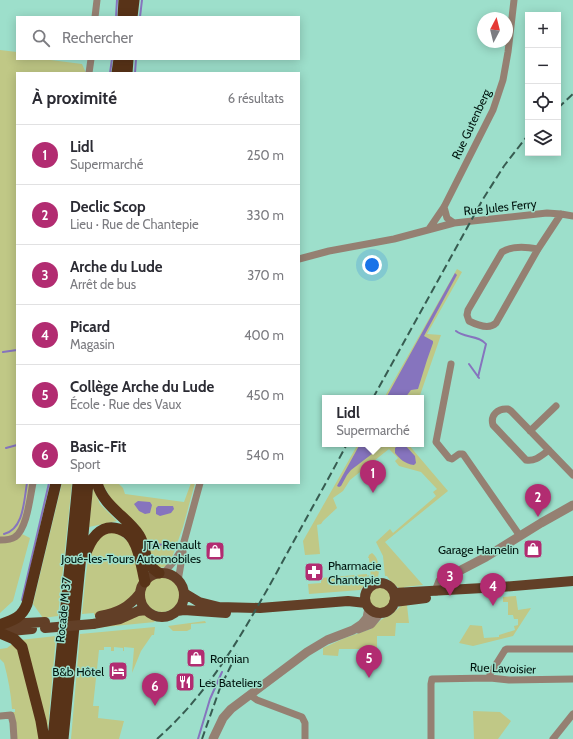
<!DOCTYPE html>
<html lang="fr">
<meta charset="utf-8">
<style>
body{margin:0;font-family:Cabin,sans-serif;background:#f7f7f7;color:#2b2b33}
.controls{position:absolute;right:12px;top:12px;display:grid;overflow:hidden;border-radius:0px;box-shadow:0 2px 10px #0003}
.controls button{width:36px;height:36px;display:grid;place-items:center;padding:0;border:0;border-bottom:1px solid #e1e1e2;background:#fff;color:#2b2b33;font:20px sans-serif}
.compass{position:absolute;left:477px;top:12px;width:36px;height:36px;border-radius:50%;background:#fff;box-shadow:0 2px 10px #0003;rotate:7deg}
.you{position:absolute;left:372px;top:265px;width:14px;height:14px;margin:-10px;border:3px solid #fff;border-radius:50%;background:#1a73e8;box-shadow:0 0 0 6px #1a73e833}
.badge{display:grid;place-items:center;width:26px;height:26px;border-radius:50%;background:#b22c71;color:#fff;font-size:13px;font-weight:700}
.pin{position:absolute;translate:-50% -33px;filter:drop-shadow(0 1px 2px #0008)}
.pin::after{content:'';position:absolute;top:21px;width:14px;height:12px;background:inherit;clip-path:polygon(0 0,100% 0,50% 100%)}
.popup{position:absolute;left:322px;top:395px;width:102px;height:52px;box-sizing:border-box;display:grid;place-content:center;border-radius:0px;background:#fff;filter:drop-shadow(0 1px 3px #0005);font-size:13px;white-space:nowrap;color:#7c7c81}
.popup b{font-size:15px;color:#2b2b33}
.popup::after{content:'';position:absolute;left:50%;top:100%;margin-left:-8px;border:8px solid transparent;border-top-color:#fff}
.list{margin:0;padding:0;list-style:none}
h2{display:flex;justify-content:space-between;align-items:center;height:52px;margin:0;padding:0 16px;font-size:17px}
h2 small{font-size:13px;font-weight:400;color:#7c7c81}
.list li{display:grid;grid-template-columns:26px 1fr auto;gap:12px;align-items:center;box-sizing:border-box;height:60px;padding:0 16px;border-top:1px solid #e1e1e2}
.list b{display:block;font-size:15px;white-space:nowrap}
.list p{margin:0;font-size:13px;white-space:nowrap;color:#7c7c81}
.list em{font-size:13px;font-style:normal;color:#7c7c81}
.icon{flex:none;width:22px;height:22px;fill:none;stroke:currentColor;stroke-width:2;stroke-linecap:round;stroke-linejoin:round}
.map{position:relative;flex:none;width:573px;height:739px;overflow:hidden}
.search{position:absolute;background:#fff;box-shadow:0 2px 10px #0003;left:16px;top:16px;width:284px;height:44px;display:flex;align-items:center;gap:10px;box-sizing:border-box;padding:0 14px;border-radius:0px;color:#7c7c81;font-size:15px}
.panel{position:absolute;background:#fff;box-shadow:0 2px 10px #0003;left:16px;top:72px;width:284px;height:412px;border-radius:0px}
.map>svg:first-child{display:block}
.green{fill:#c0c886}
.water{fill:#8674be}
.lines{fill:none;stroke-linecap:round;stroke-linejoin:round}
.stream{stroke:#8674be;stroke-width:2}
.minor{stroke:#958072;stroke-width:7}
.tertiary{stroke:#958072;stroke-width:9}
.primary{stroke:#623f27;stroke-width:10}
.trunk{stroke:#583318;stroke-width:11}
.rail{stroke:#375c51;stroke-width:2;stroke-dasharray:8 4;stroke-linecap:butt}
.primary-bridge{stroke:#623f27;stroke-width:10}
.labels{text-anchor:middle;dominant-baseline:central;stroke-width:3;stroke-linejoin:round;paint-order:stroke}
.street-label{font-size:12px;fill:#00150f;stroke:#9ddfcb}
.poi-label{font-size:12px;fill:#00150f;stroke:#9ddfcb;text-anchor:end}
</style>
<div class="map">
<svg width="573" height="739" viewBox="0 0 573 739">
<rect width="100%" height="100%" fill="#9ddfcb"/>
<path class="green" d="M0,50L17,52V59H43L82,64L86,73H17V483H33L20,533L30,538L13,601L0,613Z
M457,269L462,272L427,334L441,335L419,398H384Z
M358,444H408L448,491L385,542L423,585L404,587V589C396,588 391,582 387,576H385L383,556L376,542L390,529L393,533L436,496L433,492L437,489L421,472L399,466L395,461L398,458L389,449L350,480L343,491L333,498L337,508L323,521L321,524L317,525L320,554L305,555L303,541Z
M62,483H72L58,616L43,618L33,604Z
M102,483H118L123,488L125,494L184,502L191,483H195L183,527L170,563C165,568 161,569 155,565L142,530L136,523L113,502Z
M93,487L100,504L117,521L89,527Z
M109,532L118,533L132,545L140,581L137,592L131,601L108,613L94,615V613L82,614C84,600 86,550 95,540C99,537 105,534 109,532Z
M372,553C379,558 380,569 378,577L371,578L369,558H368L369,555Z
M367,574V576L369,575V580L360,590L309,594L308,584L321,583V578Z
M144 594a18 18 0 1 1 36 0a18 18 0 1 1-36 0Z
M368 598a12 12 0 1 1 24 0a12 12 0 1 1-24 0Z
M516,596L518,610L531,608L513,636L473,646L459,643L470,625L482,626L484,638L499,637V635L515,630L514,626L518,625V619H514L513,615H508V602H503V597Z
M402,605H407L409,623H396L395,636H377V649H339L338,656L323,655V648L345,638L371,629L382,619L391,615Z
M145,614L149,615L155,622L94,628Z
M205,621L206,623L191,624V629L187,631H173L168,626Z
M155,627L154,635H152L141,651L132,673L134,648L124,647V651H123V648L114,647V651H111V647H104V650H99L93,706H99L98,718L124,721L119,739H71L80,634Z
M56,636L47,739L20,640Z
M15,642L19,645L40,739H17L12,712H15V709H12C11,693 8,678 4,663L0,659V649L7,648Z
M473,711L500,712L511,721L498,739H474Z"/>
<path class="water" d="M455,273L457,275L424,336L433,341V343L427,360L418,389L411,390L405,398H386Z
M360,444H385L351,470L347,475L341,486L339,487L337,486L338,484Z
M400,444H404L415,456L416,463L414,465C405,464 400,459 395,453V448Z
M138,501L150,502L152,505L150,513L145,514L139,511L134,504Z
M158,506H173L174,509L171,513L160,516L156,514V508Z"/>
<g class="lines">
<path class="stream" d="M116,17L117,0
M140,17L142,0
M110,73L112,59
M135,73L136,59
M456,331C464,338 479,335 486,344L478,377
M3,352L17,350
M469,364L479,378
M6,448L17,445
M4,534C24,529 24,500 27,483
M152,545L173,544
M22,600L49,483
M198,739L210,699L222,672"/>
<path class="minor" d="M95,17L97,0
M89,73L91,59
M444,207L447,218L454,223
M429,229L444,207L493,110L503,80L508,52L514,0
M538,249C527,247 511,246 502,252L468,310L467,315L469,321C477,325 489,330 496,323L538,249L561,214
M299,259L329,251L394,239L454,223L547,213L561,214L573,216
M451,364L436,442L449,458L452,459L459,454H463L520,536
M530,431L556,406
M549,450C542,455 535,462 526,460L493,425C490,415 498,408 508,409L511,411L573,475
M0,540C5,540 11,540 15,537C27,529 30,497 33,483
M164,573L175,560L182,549L200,483
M178,581L183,552
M490,678V674L505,650L507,649H573
M250,695L257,700L302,717L305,723V739
M0,716L11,715L13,723L14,739
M431,739V684L432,679L490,678L509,680L573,679
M553,739L573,714"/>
<path class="tertiary" d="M436,591L440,581L486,557L541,523L573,505
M358,629L371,624L380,613
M213,739L223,718L231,709L307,652L327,640L353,630L362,624L367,618L369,608"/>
<path class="primary" d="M140 595a22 22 0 1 1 44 0a22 22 0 1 1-44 0Z
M365 598a15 15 0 1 1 30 0a15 15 0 1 1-30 0Z
M184,593L199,602L219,607L260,608L348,601L366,603
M394,593L501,587L573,581
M394,602L426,598
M177,611L184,610L226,613
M100,616C118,613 129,607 140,593
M5,624L45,622
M93,624L120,619L138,611L146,610
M0,632L32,629"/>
<path class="trunk" d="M123,17L124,0
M132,17L134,0
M117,73L119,59
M127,73L128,59
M97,483C104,507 126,516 139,535C145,544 144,556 150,565C152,568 156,571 159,573
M85,556C90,540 100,523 119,529C125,531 130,535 133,540C140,551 142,570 145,582
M2,624C14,620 22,617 27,604L56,483
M0,633L14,639L22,647L41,721L44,739
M53,739L78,483
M63,739L88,483"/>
<path class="rail" d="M558,108L573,94
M373,398L483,199L504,166L528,135
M157,739C210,692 243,633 277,572C300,529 324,487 347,444
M202,739L220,688L238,651"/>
<path class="primary-bridge" d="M45,628L93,624"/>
</g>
<defs>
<symbol id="shop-square" viewBox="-11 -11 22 22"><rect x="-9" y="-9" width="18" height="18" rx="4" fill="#b22c71" stroke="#9ddfcb"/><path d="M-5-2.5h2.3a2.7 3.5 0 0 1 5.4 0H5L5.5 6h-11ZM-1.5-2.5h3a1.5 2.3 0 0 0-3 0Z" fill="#fff"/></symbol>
<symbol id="pharmacy-square" viewBox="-11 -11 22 22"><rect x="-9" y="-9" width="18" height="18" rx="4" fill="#b22c71" stroke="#9ddfcb"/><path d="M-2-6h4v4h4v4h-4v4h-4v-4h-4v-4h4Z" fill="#fff"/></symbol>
<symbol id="hotel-square" viewBox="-11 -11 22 22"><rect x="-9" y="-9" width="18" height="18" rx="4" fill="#b22c71" stroke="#9ddfcb"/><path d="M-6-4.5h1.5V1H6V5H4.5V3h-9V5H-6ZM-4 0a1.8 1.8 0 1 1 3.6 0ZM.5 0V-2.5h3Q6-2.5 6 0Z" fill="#fff"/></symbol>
<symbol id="restaurant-square" viewBox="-11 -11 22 22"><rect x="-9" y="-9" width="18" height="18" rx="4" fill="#b22c71" stroke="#9ddfcb"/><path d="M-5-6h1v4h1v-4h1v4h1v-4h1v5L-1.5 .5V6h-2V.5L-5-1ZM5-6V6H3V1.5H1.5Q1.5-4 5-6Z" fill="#fff"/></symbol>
</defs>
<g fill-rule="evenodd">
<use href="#shop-square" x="522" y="538" width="22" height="22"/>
<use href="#shop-square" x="204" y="540" width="22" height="22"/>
<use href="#pharmacy-square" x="303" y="561" width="22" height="22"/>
<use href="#shop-square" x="185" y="647" width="22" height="22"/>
<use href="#hotel-square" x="107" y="660" width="22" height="22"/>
<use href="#restaurant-square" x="174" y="671" width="22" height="22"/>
</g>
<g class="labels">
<g class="street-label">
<text transform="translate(471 124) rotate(-65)">Rue Gutenberg</text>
<text transform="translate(500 207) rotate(-6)">Rue Jules Ferry</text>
<text transform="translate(63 610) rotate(-84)">Rocade M 37</text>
<text transform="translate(503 668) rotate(2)">Rue Lavoisier</text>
</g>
<g class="poi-label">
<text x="201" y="544">JTA Renault<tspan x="201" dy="14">Joué-les-Tours Automobiles</tspan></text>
<text x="519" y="549">Garage Hamelin</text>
<text x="328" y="565" text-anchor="start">Pharmacie<tspan x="328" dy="14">Chantepie</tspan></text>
<text x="210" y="658" text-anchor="start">Romian</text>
<text x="104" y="671">B&amp;b Hôtel</text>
<text x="199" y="682" text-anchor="start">Les Bateliers</text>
</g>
</g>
</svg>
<div class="controls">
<button>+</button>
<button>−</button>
<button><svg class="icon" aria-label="locate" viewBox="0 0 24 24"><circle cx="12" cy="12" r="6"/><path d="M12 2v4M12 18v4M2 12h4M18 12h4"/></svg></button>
<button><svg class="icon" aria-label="layers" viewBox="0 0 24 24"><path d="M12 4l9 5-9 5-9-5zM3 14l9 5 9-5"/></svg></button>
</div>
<svg class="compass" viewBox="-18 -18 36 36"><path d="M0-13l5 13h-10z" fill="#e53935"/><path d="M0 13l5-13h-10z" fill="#7c7c81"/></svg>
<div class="you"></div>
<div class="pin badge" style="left:373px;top:493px">1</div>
<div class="popup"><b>Lidl</b>Supermarché</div>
<div class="pin badge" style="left:538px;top:517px">2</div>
<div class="pin badge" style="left:450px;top:596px">3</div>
<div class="pin badge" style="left:493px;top:606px">4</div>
<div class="pin badge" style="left:369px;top:678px">5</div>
<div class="pin badge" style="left:155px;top:706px">6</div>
<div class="search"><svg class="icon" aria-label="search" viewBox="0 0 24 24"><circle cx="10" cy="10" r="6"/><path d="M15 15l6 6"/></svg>Rechercher</div>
<section class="panel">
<h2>À proximité<small>6 résultats</small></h2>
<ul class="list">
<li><span class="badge">1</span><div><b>Lidl</b><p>Supermarché</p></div><em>250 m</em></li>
<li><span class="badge">2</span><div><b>Declic Scop</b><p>Lieu · Rue de Chantepie</p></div><em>330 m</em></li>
<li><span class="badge">3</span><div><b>Arche du Lude</b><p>Arrêt de bus</p></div><em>370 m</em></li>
<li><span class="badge">4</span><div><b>Picard</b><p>Magasin</p></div><em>400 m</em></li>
<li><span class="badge">5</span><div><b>Collège Arche du Lude</b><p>École · Rue des Vaux</p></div><em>450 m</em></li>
<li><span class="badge">6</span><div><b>Basic-Fit</b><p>Sport</p></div><em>540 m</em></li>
</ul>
</section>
</div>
